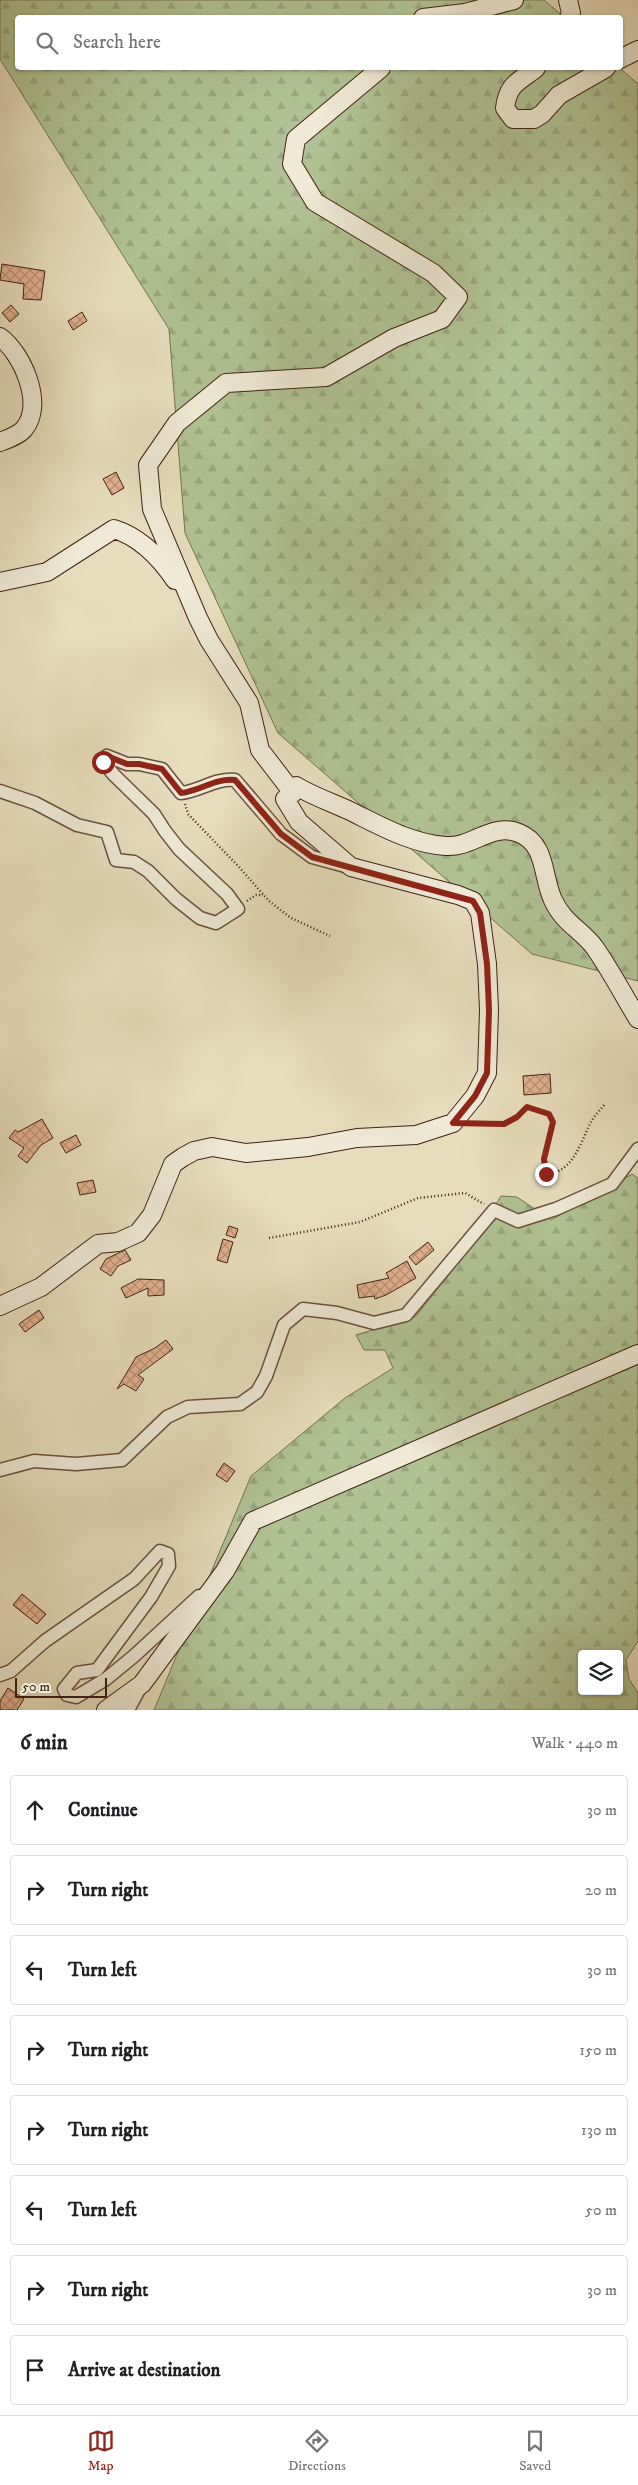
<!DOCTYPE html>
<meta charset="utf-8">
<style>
body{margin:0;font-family:"IM FELL DW Pica",serif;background:#f6f6f6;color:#202124}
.controls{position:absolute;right:15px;bottom:15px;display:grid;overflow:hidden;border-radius:5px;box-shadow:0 1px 4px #0004}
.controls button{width:45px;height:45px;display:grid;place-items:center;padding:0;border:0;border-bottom:1px solid #e0e0e0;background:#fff;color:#202124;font:25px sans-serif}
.scale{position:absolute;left:15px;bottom:12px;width:92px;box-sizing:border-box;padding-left:5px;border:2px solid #402311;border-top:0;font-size:14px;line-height:18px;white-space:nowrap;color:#402311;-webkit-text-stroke:4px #efe9d5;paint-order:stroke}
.stop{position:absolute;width:15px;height:15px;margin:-11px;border:4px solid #8f2418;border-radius:50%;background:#fff}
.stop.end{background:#8f2418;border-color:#fff;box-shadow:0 1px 5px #0008}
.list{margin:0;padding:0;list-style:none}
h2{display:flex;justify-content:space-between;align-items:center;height:65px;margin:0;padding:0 20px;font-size:21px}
h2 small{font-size:16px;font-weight:400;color:#757577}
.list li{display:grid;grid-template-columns:32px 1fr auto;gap:15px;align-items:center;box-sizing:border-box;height:70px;margin:0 10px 10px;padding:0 10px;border:1px solid #e0e0e0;border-radius:5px}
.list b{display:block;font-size:19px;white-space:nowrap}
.list em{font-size:16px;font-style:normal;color:#757577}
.icon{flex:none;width:28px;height:28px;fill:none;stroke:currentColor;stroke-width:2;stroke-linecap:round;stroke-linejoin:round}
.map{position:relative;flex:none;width:638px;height:1710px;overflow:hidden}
.search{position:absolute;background:#fff;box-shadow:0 1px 4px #0004;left:15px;right:15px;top:15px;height:55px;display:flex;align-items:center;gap:12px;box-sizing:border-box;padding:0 18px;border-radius:5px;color:#757577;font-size:19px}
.sheet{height:705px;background:#fff}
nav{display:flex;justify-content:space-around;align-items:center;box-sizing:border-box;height:70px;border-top:1px solid #e0e0e0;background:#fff;font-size:14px;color:#757577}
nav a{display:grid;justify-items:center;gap:2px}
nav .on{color:#8f2418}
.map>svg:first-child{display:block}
.forest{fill:url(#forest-firs);stroke:#787253;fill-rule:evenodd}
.building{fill:url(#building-cross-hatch);stroke:#402311}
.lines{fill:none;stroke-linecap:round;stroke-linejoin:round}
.street-casing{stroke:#6a523c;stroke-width:15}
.secondary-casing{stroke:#402311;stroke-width:20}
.path{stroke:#402311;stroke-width:2.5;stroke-dasharray:1 2.5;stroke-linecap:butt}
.street{stroke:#efe9d5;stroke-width:12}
.secondary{stroke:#efe9d5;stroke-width:18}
.route{stroke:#8f2418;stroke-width:6}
</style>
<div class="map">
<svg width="638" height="1710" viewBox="0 0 638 1710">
<defs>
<pattern id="forest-firs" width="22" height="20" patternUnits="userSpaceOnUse" patternTransform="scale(1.25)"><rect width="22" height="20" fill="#b0c295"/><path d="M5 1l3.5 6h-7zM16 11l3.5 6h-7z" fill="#98a67f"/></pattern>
<pattern id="building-cross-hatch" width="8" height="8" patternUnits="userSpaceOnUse" patternTransform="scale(1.25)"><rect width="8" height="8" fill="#e2b191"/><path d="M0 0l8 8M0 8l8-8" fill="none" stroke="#b99075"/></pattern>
</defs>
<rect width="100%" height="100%" fill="#e7ddbe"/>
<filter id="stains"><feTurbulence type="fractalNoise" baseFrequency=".004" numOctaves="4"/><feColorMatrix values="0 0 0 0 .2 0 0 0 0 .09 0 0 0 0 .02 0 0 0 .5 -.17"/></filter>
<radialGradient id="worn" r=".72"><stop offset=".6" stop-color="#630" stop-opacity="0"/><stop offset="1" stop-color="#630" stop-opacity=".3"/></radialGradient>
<path class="forest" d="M0,0H544L564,17L18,18V68H620L638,84V981L532,954L278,733L185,533L169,329L0,59Z
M632,1174L638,1178V1641L626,1660L629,1679L638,1693V1710H154L251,1476L345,1398L393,1368L385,1350H364L356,1335L415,1317L466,1253L501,1196L517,1197L551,1220ZM582,1654H619V1691H582Z"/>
<path class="building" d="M2,264L45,271L41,300L23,299L24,284L0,280Z
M11,305L19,314L10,322L2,313Z
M82,312L87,321L73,330L68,321Z
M116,472L124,488L112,495L103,479Z
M550,1074L551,1093L524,1095L523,1076Z
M42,1119L53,1138L41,1145L27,1163L18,1156L24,1148L9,1138L15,1130L18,1132Z
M76,1135L81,1145L66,1153L60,1143Z
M93,1180L96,1192L80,1195L77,1183Z
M229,1226L238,1229L235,1238L226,1235Z
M223,1239L233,1242L227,1263L217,1260Z
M428,1242L434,1250L416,1265L409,1257Z
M125,1250L131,1260L118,1266L111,1276L100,1269L106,1259Z
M407,1261L416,1278L386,1295L375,1299L374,1296L359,1298L357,1285L389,1278L386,1273Z
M138,1279L164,1280V1295L148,1296V1288L126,1298L121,1288Z
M39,1310L44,1318L25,1332L19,1324Z
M166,1340L173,1349L138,1375L144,1379L136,1391L124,1384L117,1389L136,1357L155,1348Z
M224,1463L235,1471L227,1482L216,1475Z
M22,1594L46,1614L37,1624L13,1605Z
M8,1688L24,1699L17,1710H0V1701Z"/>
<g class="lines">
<defs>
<path id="street" d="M0,791L35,803L77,825L107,832L116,860L134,862L148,871L176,899L200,918L216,923L238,909L227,894L179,849L165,831L154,814L114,775L103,762L107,756L127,764H139L162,769L181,793C200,791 215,778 235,780L281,834L312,857L349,867
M0,1470L34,1461L76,1464L122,1460L167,1417L188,1407L240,1404L257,1392L266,1376L284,1325L303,1309L337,1313L374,1323L406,1315L494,1210L518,1221L556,1209L612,1184L638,1149
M0,1675L11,1671L45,1641L134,1579L160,1551L168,1554L169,1566L151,1597L97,1670L77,1673L64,1689L67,1695L76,1697L106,1679L134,1656L199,1596
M128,1710L141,1686"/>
<path id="secondary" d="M568,0L571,13L569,18
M423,18L465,13L514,0
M620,59L638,50
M536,68C519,82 508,83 505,108L513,119H534L542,114L559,95L606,68
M0,337C22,353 45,404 24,429C19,435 8,439 0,442
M0,582L47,572L114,529C140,537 160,558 175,580
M293,793L260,750L249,703L209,640L198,618L152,509L148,465L177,423L226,383L326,377L394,338L442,319L458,297L433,273L315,202L292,164L296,139L381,68
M0,1306L41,1287L98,1244L118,1242L138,1233L152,1215L173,1164L183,1157L194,1151L212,1147L246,1153L308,1147L357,1138L416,1135L453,1123L475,1096L487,1073L489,1010L487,964L480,913L473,901L458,895L351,867L299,822L285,799L293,793L296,786C313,796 330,802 348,810C379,825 411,844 446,846C472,848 492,822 519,833C547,844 542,877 553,900C564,924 582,930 595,948C611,971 624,996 638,1019
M106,1710L142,1684L225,1571L253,1521L638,1354"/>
</defs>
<use href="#street" class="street-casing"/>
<use href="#secondary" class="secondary-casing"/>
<path class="path" d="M185,804L188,814L239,867L269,901L291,918L330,936
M247,901L256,895H263
M473,1123C498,1123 507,1126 527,1107L549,1114L553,1122L544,1159L545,1174C574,1174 581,1140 592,1120C596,1114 601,1109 605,1104
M269,1238L360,1222L418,1198L465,1193L484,1204"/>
<use href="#street" class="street"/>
<use href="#secondary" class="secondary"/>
</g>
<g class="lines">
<path class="route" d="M103,762L107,756L127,764H139L162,769L181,793C200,791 215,778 235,780L281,834L312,857L473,901L480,913L487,964L489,1010L487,1073L475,1096L453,1123L504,1124L517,1117L527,1107L549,1114L553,1122L544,1159L546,1174"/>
</g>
<rect width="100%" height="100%" filter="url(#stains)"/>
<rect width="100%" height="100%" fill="url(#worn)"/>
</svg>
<div class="controls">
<button><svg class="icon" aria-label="layers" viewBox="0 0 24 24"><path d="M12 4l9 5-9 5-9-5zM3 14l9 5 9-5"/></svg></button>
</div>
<div class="scale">50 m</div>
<div class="stop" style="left:103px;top:762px"></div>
<div class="stop end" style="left:546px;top:1174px"></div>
<div class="search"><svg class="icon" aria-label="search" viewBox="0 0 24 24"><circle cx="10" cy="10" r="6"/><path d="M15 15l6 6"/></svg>Search here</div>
</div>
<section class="sheet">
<h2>6 min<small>Walk · 440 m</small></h2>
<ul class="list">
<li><svg class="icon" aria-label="ahead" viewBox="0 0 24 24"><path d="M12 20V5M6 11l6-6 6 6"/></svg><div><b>Continue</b></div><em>30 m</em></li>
<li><svg class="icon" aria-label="right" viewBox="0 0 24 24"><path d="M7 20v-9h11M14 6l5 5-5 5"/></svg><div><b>Turn right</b></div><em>20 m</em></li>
<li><svg class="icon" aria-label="left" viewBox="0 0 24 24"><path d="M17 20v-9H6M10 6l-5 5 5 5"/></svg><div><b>Turn left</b></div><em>30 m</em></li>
<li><svg class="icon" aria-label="right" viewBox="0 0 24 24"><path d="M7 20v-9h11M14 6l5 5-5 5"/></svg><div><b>Turn right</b></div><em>150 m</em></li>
<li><svg class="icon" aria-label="right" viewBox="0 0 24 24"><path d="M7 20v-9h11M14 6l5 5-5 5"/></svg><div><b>Turn right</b></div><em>130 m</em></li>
<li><svg class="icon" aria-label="left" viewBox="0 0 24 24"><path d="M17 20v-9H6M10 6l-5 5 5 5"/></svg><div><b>Turn left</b></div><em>50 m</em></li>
<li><svg class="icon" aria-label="right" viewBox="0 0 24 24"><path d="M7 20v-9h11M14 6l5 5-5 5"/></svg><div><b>Turn right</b></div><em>30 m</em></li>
<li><svg class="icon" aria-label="arrive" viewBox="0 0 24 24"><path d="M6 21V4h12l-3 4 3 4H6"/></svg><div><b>Arrive at destination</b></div></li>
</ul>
</section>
<nav>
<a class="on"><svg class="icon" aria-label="map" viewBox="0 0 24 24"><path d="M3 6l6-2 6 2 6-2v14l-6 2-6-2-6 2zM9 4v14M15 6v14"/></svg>Map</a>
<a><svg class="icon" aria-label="directions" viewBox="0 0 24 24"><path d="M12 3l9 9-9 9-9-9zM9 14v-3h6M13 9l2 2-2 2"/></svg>Directions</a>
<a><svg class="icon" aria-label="saved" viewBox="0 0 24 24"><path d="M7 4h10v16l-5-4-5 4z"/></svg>Saved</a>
</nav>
